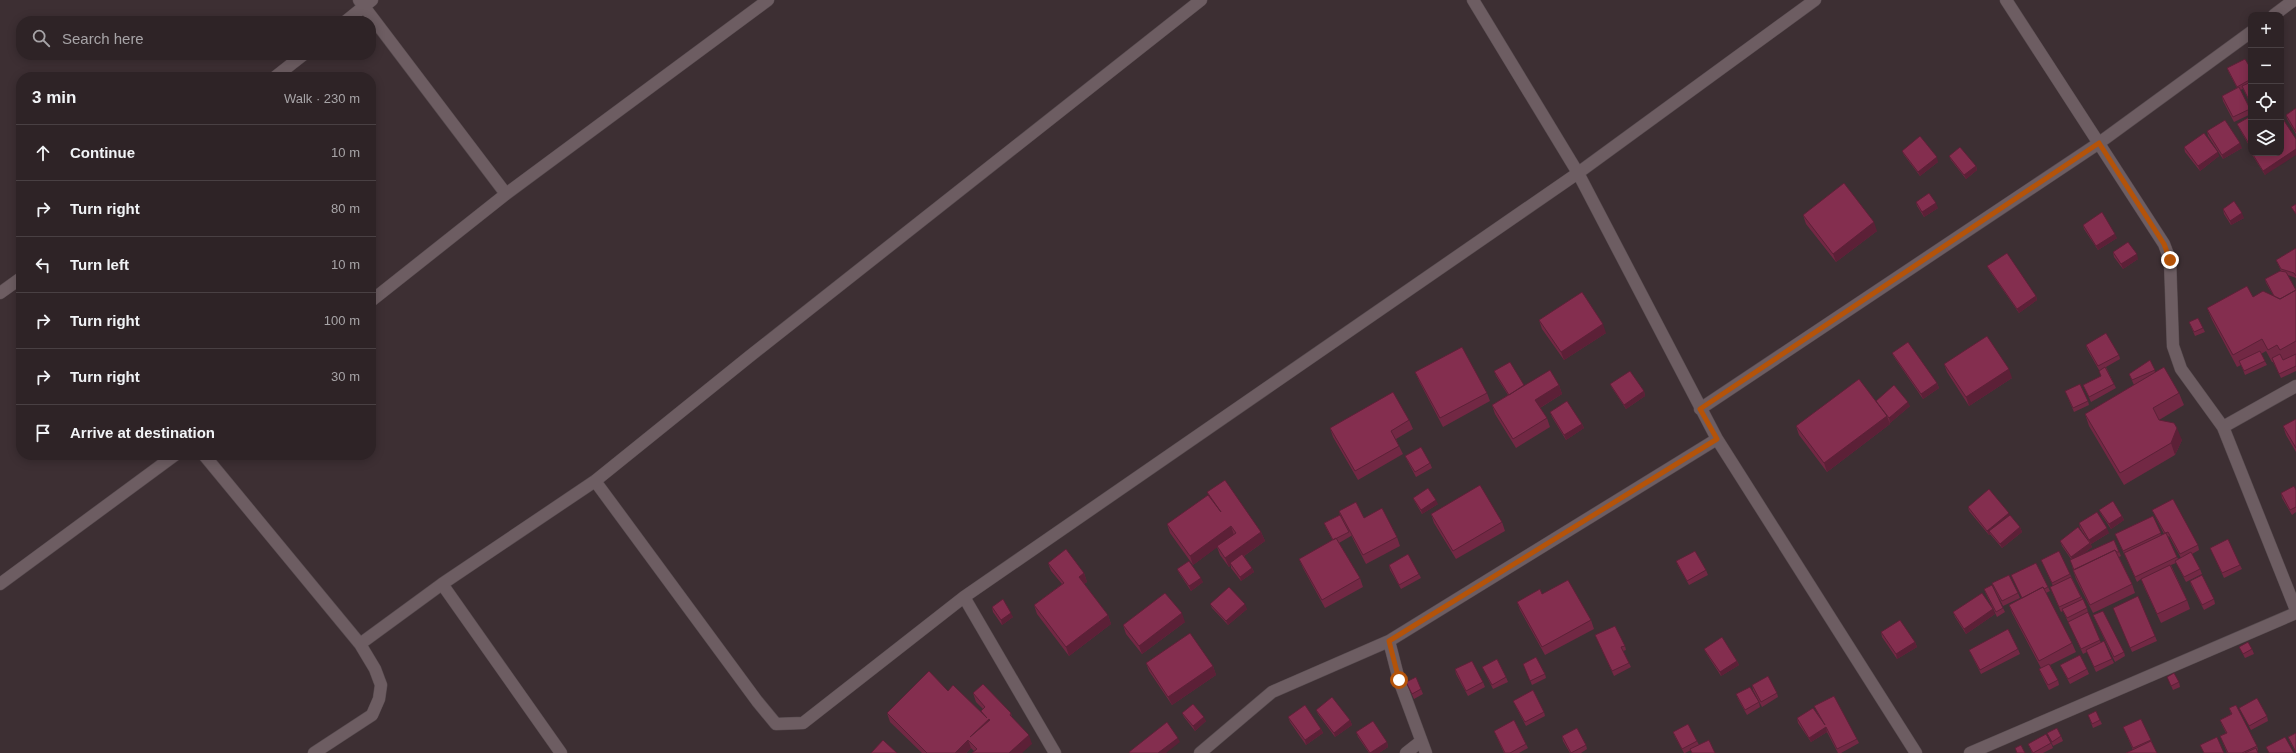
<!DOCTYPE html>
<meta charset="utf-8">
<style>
body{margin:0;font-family:Arial,sans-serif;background:#362b2e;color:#f1f3f6}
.controls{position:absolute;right:12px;top:12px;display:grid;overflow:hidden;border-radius:8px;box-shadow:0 2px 10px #0003}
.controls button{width:36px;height:36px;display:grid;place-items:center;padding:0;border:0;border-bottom:1px solid #494043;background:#2e2326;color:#f1f3f6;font:20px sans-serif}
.stop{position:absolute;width:12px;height:12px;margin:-9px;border:3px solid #b45309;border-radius:50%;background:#fff}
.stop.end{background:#b45309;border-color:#fff;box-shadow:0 1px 4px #0008}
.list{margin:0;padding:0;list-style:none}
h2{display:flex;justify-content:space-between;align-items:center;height:52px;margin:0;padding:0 16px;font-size:17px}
h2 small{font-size:13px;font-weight:400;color:#a7a4a7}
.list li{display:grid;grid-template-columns:26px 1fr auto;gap:12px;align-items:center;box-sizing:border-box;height:56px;padding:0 16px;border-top:1px solid #494043}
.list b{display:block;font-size:15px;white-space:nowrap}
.list em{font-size:13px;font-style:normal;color:#a7a4a7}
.icon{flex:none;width:22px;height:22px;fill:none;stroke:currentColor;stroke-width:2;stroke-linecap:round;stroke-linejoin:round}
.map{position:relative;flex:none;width:2296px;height:753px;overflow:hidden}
.search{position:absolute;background:#2e2326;box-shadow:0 2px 10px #0003;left:16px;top:16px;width:360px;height:44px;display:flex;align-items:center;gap:10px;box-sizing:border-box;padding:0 14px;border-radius:16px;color:#a7a4a7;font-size:15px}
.panel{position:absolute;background:#2e2326;box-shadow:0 2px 10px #0003;left:16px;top:72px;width:360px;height:388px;border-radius:16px}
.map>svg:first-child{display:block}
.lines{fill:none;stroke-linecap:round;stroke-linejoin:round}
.minor-casing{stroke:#574b4f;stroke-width:13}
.minor{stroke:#6d5d62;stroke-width:12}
.wall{fill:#722844;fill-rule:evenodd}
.shaded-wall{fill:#5c2037}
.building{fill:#842e4f;stroke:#5c2037;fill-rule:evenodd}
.route{stroke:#b45309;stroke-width:5}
</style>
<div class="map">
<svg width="2296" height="753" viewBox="0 0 2296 753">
<rect width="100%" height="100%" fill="#3d2f33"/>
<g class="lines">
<defs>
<path id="minor" d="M359,0L506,194
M1473,0L1578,173L1717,439L1916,753
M2006,0L2164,244L2170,260L2173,346L2181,369L2223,427L2296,610
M2274,15L2294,0
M346,21L372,0
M275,77L303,55
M0,293L21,278
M371,301L506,194L768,0
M1700,409L2099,143L2251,32
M2223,427L2296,386
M204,455L360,644L375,669L381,685L379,699L372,715L314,753
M595,481L757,701L776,724L803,723L964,597L1578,173L1815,0
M0,584L175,455
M442,584L561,753
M964,597L1055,753
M1389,641L1399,680L1426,753
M360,644L442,584L595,481L750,356L1201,0
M1200,753L1272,692L1389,641L1717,439
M1406,753L1420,742
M1970,753L2296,613"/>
</defs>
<use href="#minor" class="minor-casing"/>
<use href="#minor" class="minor"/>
</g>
<path class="wall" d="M2227,68L2251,69V105L2243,89L2240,90L2250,109L2251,114L2234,122L2223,101L2222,96L2237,88L2229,73Z
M2296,108V134L2287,119L2286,115Z
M2251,116V149L2239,128L2237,124Z
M2207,131L2242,148L2223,159L2208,136Z
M2296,139L2265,175L2251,153H2281Z
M2184,147L2219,156L2200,171L2185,152Z
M1902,151L1938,162L1920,176L1904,155Z
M1949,156L1976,166L1977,170L1966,179L1951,160Z
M1916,202L1938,208L1924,217L1917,206Z
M2223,209L2244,218L2231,225L2224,214Z
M1803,215L1877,231L1836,262L1806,224Z
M2083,225L2117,238L2098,250L2084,229Z
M2296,248V278L2288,275L2296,290V371L2281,378L2273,362H2272L2266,351L2261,354L2267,365L2245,375L2241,365L2237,367L2212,320L2207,308L2253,297L2273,295L2266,283L2265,279L2281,271L2276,260Z
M2113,252L2138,259L2123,269L2114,257Z
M1987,266L2036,296L2037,300L2019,313L1989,270Z
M1539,320L1606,333L1564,360L1542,329Z
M2189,322L2203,328L2205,332L2195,336Z
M2086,345L2119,355L2120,359L2106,367L2114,384L2116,388L2091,402L2083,385L2101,376L2099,371V370L2087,349Z
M1892,353L1937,383L1939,388L1923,399L1894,357Z
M2150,360L2155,372L2179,393L2184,405L2159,420L2182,440L2175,455L2124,485L2089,426L2085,414L2134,385L2129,374Z
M1944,364L2012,378L1969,406L1947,372Z
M1494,371L1524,386L1559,385L1562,394L1540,408L1547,418L1550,427L1516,448L1495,414L1492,405L1508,395L1496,376Z
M1415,372L1487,393L1490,401L1443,427L1419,381Z
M1610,384L1644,391L1645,396L1626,409L1612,388Z
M2065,391L2088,401L2089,405L2074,412Z
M1876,401L1910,406L1890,423L1889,421L1890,424L1827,472L1799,435L1796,426Z
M1550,412L1582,424L1584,428L1566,440L1552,417Z
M2296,419V452L2286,435L2283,426Z
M1409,420L1413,429L1396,439L1399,446L1403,454L1358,480L1333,437L1330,428Z
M1405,456L1430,463L1432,468L1416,477L1407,460Z
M2296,490V512L2292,515L2282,498L2281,493Z
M1207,492L1261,532L1265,541L1244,556L1252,568L1254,572L1241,581L1231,568V565L1229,567L1220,555L1217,547L1193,565L1170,533L1167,524L1209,496Z
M1413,498L1438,504L1422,514L1415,502Z
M1968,507L2010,515L2020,527L2022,532L2002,548L1990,534L1989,535L1969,511Z
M2099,510L2122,516L2124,520L2111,529L2101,514Z
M2152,510L2198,545L2199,550L2192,554L2200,569L2202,574L2186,582L2176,563L2171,565L2187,600L2190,609L2161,623L2144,587L2141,579L2137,582L2115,534L2153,516L2161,535L2164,534ZM2169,536L2181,558L2178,559L2168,537Z
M1339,511L1364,518L1397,537L1400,546L1366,564L1351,535V536L1339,543L1360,578L1363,587L1325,608L1303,568L1299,559L1333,541L1326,528L1324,523L1340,515Z
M1431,514L1502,522L1505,531L1456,559L1434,523Z
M2079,523L2109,533L2091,544L2090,543L2092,547L2083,554L2114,540L2121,556L2119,557L2132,584L2135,593L2093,613L2076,579L2073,570L2071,559L2062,546L2060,541L2088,540L2080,528Z
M2210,548L2240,565L2242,569L2224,578Z
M2041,560L2070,574L2087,608L2088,613L2101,643L2112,659L2114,663L2096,672L2087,652L2083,654L2063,611L2061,612L2052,592L2050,587L2053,586Z
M1676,561L1706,570L1708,575L1689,585L1678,566Z
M1048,563L1084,573L1087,582L1084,584L1108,615L1111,624L1069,656L1037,614L1034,605L1062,584L1051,571Z
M1389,565L1419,574L1421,578L1401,589L1390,570Z
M1177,569L1203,582L1191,591L1179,573Z
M2011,575L2048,587L2050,591L2046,593L2072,643L2076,652L2050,665L2058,680L2059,685L2049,690L2041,674L2039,669L2041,668L2012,613L2009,605L2022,598Z
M2190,581L2214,599L2215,604L2204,610L2191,585Z
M1992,583L2018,593L2020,598L2003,606L1994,588Z
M1984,589L2003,608L2005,612L1997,617L1986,594Z
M1517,602L1591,620L1594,629L1545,655L1520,610Z
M1210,604L1247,609L1228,625L1212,608Z
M992,607L1013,617L1002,625L993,612Z
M2113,608L2155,636L2157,641L2132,652Z
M1953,612L1995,614L1966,634L1955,617Z
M2093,615L2124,652L2125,656L2115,662Z
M1185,622L1142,654L1126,634L1123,625Z
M1881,632L1915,642L1917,647L1897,659L1882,637Z
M1595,635L1625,646L1626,650L1623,651L1631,667L1614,676Z
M2239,647L2252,649L2254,654L2245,658Z
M1704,649L1737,661L1739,665L1721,676L1706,653Z
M2018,649L2020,654L1981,674L1969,650Z
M1146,663L1213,666L1216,675L1172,705L1149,671Z
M1523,664L1545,674L1546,678L1532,685Z
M2060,665L2087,669L2089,674L2070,684L2062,669Z
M1482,667L1506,677L1508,682L1493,689Z
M1455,669L1483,682L1485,687L1468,696L1456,674Z
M2167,677L2179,682L2180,687L2173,690Z
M1406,682L1421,689L1423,694L1414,699Z
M1752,685L1777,693L1778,697L1762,707L1753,690Z
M948,691L982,713L981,711L983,709L976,702L973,693L1011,713L1012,718L1032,744L974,751L971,748L966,753H922L890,722L887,713Z
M1736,694L1759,702L1760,707L1747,715L1738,699Z
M1513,701L1544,712L1545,716L1526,726L1515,705Z
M1814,706L1857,739L1859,743L1841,753H1838L1827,732L1811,742L1798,723L1797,718H1820Z
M2229,708L2257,746L2258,750L2257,751L2258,753H2227L2220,736L2226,733L2222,725L2220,720L2231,714Z
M2239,708L2267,716L2268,721L2251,730L2241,712Z
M1316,710L1350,720L1352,725L1335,737L1318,714Z
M1182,713L1206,721L1195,731L1184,717Z
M2088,715L2100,720L2102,724L2093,728Z
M1288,717L1321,729L1323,733L1306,745L1290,722Z
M2123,727L2151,740L2153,745L2133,750Z
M1494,731L1526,744L1528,748L1519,753H1504Z
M1356,732L1387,742L1388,747L1379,753H1369L1358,737Z
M1673,732L1697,741L1699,745L1715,753H1692L1691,750L1685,753H1684L1675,737Z
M2047,733L2061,736L2063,741L2053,746Z
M2296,733V753L2290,742L2288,737Z
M1562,736L1586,745L1587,749L1581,753H1570L1563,741Z
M2051,743L2053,748L2043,753H2032L2028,744Z"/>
<path class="shaded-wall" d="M2240,143L2242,148L2223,159L2222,155Z
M2296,149V155L2265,175L2263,171Z
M2218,152L2219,156L2200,171L2198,166Z
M1937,157L1938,162L1920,176L1918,172Z
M1976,166L1977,170L1966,179L1964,175Z
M1936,203L1938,208L1924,217L1922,212Z
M2242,213L2244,218L2231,225L2230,221Z
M1874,222L1877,231L1836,262L1833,254Z
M2115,234L2117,238L2098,250L2096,246Z
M2137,254L2138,259L2123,269L2121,264Z
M2036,296L2037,300L2019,313L2017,309Z
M1603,324L1606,333L1564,360L1561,352Z
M2009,369L2012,378L1969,406L1966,397Z
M1937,383L1939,388L1923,399L1921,394Z
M1559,385L1562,394L1538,409L1535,400Z
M1644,391L1645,396L1626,409L1624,405Z
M1908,402L1910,406L1890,423L1889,418Z
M1887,416L1890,424L1827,472L1824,463Z
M1582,424L1584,428L1566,440L1564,435Z
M2177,428L2182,440L2175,455L2171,443Z
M1436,500L1438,504L1422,514L1421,510Z
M2009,513L2011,518L1989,531L1990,534L1989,535L1987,531Z
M2122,516L2124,520L2111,529L2109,524Z
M1231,526L1234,535L1193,565L1190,556Z
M2020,527L2022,532L2002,548L2000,544Z
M2107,528L2109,533L2091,544L2089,540Z
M1261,532L1265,541L1231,565L1230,563L1231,565L1229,567L1225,558Z
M2090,543L2092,547L2073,562L2071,557Z
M1252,568L1254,572L1241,581L1240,577Z
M1084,573L1087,582L1082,585L1079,577Z
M1201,578L1203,582L1191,591L1189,586Z
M1245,604L1247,609L1228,625L1226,621Z
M1993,609L1995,614L1966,634L1964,629Z
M1011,613L1013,617L1002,625L1001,620Z
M1182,613L1185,622L1142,654L1139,646Z
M1108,615L1111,624L1069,656L1066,647Z
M1915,642L1917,647L1897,659L1896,654Z
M1737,661L1739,665L1721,676L1720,672Z
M1213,666L1216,675L1172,705L1168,697Z
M1204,717L1206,721L1195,731L1193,726Z
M989,719L992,727L970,737Z
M1350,720L1352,725L1335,737L1334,733Z
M1826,727L1827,732L1811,742L1809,738Z
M1321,729L1323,733L1306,745L1305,740Z
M1029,735L1032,744L1022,753H1009Z
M1178,738L1180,742L1166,753H1158Z
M968,740L971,748L966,753H955Z
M1387,742L1388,747L1379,753H1370Z"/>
<path class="building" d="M2245,59L2251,69V79L2237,87L2227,68Z
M2251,82V104L2242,86Z
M2239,87L2250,109L2233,117L2222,96Z
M2296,108V132L2286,115Z
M2251,116V147L2237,124Z
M2281,116L2296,139V149L2263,171L2252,153H2281V131L2284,129L2281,130Z
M2225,120L2240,143L2222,155L2207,131Z
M2204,133L2218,152L2198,166L2184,147Z
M1920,136L1937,157L1918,172L1902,151Z
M1960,147L1976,166L1964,175L1949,156Z
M1844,183L1874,222L1833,254L1803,215Z
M1929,193L1936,203L1922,212L1916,202Z
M2234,201L2242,213L2230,221L2223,209Z
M2296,204V214L2291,207Z
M2102,212L2115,234L2096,246L2083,225Z
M2128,242L2137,254L2121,264L2113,252Z
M2296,248V276L2294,273L2281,269L2276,260Z
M2007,253L2036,296L2017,309L1987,266Z
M2280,271L2286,272L2296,290L2280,299L2274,296L2265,279Z
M2247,286L2253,297L2263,291L2280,299L2296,290V341L2280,350L2277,345L2268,350L2262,339L2233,355L2207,308Z
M1582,292L1603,324L1561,352L1539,320Z
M2198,318L2203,328L2194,332L2189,322Z
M2106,333L2119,355L2098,366L2086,345Z
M1987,336L2009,369L1966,397L1944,364Z
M1908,342L1937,383L1921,394L1892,353Z
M1462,347L1487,393L1440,418L1415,372Z
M2260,351L2265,361L2244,371L2239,361Z
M2280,354L2283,360L2296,354V366L2279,374L2272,358Z
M2150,360L2155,370L2132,380L2129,374Z
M1510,362L1524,385L1509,395L1494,371Z
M2105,367L2114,384L2089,397L2083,385L2101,376L2099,371Z
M2164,367L2179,393L2153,408L2159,420L2174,423L2177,428L2171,443L2120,473L2085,414Z
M1550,370L1559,385L1535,400L1547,418L1513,439L1492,405Z
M1630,371L1644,391L1624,405L1610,384Z
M1859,379L1887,416L1824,463L1796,426Z
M2080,384L2088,401L2073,408L2065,391Z
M1894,385L1908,402L1889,418L1876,401Z
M1393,392L1409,420L1391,431L1399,446L1355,471L1330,428Z
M1567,401L1582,424L1564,435L1550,412Z
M2296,419V448L2283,426Z
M1421,447L1430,463L1415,472L1405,456Z
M1225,480L1261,532L1225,558L1217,546L1236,533L1231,526L1190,556L1167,524L1208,495L1221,512L1207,492Z
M1480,485L1502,522L1453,551L1431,514Z
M2294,486L2296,490V507L2290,510L2281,493Z
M1428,488L1436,500L1421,510L1413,498Z
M1989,489L2009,513L1987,531L1968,507Z
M2173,499L2198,545L2180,554L2168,532L2165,533L2152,510Z
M2113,501L2122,516L2109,524L2099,510Z
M1356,502L1364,518L1382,508L1397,537L1363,555L1339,511Z
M2097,512L2107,528L2089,540L2079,523Z
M1340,515L1349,532L1333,540L1324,523Z
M2010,515L2020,527L2000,544L1989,531Z
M2153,516L2161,533L2123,551L2115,534Z
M2078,527L2090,543L2071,557L2060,541Z
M2166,533L2177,557L2135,577L2124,553Z
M1336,538L1360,578L1322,600L1299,559Z
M2228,539L2240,565L2222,573L2210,548Z
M2114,540L2119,552H2117L2115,550L2074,570L2070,560Z
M1066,549L1084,573L1079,577L1108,615L1066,647L1034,605L1064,583L1048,563Z
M2115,550L2132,584L2090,605L2073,570Z
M1695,551L1706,570L1687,581L1676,561Z
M2059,551L2070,574L2052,583L2041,560Z
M2191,552L2200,569L2184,577L2175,561Z
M1242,554L1252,568L1240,577L1230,563Z
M1408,554L1419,574L1399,585L1389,565Z
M1189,561L1201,578L1189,586L1177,569Z
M2036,563L2048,587L2044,589L2043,587L2022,598L2011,575Z
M2170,565L2187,600L2157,614L2141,579Z
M2009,575L2018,593L2002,601L1992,583Z
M2202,575L2214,599L2202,605L2190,581Z
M2071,577L2081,597L2059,607L2050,587Z
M1568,580L1591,620L1542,647L1517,602L1540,589L1542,594Z
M1992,585L2003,608L1996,612L1984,589Z
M1229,587L1245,604L1226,621L1210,604Z
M2043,587L2072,643L2039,661L2009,605Z
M1165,593L1182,613L1139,646L1123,625Z
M1982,593L1993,609L1964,629L1953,612Z
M2138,596L2155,636L2130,648L2113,608Z
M1003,599L1011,613L1001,620L992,607Z
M2083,599L2087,608L2067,618L2062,609Z
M2103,611L2124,652L2114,657L2093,615Z
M2088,612L2100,640L2081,649L2068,622Z
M1900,620L1915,642L1896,654L1881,632Z
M1615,626L1625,646L1621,647L1629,663L1612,671L1595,635Z
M2008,629L2018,649L1980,670L1969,650Z
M1190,633L1213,666L1168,697L1146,663Z
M1722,637L1737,661L1720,672L1704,649Z
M2104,641L2112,659L2094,667L2086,650Z
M2248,642L2252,649L2243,654L2239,647Z
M2080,655L2087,669L2068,679L2060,665Z
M1536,657L1545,674L1530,681L1523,664Z
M1497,659L1506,677L1492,685L1482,667Z
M1472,661L1483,682L1466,691L1455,669Z
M2049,664L2058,680L2048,685L2039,669Z
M929,671L948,691L953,685L987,718L981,711L985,707L973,693L983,684L1011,713L1010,715L1029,735L1009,753H972L977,749L968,740L955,753H927L887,713ZM989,719L990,720L970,737Z
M2174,673L2179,682L2171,686L2167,677Z
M1768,676L1777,693L1761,702L1752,685Z
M1416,677L1421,689L1412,694L1406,682Z
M1750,687L1759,702L1745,710L1736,694Z
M1533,690L1544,712L1525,722L1513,701Z
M1834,696L1857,739L1837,749L1826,727L1809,738L1797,718L1813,708L1825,725L1814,706Z
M1332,697L1350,720L1334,733L1316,710Z
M2257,698L2267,716L2249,726L2239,708Z
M1193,704L1204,717L1193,726L1182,713Z
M1305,705L1321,729L1305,740L1288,717Z
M2236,705L2257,746L2242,753H2228L2220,736L2227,733L2220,720L2232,714L2229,708Z
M2096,711L2100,720L2092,724L2088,715Z
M2141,719L2151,740L2133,748L2123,727Z
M1514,720L1526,744L1510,753H1505L1494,731Z
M1373,721L1387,742L1370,753L1356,732Z
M1167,722L1178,738L1158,753H1130L1129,752Z
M1688,724L1697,741L1682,749L1673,732Z
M1577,728L1586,745L1571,753L1562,736Z
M2057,728L2061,736L2052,742L2047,733Z
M2296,733V752L2288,737Z
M2046,734L2051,743L2033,753L2028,744Z
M2217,737L2224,753H2204L2200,745Z
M2285,737L2294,753H2269L2266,747Z
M883,740L897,753H871Z
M1709,740L1715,753H1692L1690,749Z
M2151,741L2157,753H2126Z
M2021,745L2025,753H2017L2015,748Z
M2256,748L2258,753H2245Z"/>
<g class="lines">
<path class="route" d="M1399,680L1389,641L1717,439L1700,409L2099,143L2164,244L2170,260"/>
</g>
</svg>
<div class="controls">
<button>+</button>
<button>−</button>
<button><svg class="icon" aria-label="locate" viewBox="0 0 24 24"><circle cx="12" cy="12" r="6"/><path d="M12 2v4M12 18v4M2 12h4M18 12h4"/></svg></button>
<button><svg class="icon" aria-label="layers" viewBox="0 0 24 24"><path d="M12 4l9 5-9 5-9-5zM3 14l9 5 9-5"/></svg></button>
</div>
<div class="stop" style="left:1399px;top:680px"></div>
<div class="stop end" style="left:2170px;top:260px"></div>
<div class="search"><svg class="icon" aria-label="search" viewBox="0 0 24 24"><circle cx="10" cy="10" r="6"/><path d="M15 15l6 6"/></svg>Search here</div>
<section class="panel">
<h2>3 min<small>Walk · 230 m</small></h2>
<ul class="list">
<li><svg class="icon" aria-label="ahead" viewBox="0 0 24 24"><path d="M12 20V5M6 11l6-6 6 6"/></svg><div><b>Continue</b></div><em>10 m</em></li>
<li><svg class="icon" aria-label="right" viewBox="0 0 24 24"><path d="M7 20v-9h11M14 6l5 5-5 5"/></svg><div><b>Turn right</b></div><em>80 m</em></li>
<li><svg class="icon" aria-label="left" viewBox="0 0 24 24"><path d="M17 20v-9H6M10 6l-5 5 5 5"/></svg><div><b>Turn left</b></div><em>10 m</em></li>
<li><svg class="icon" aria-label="right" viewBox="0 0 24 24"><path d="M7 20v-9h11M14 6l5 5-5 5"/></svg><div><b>Turn right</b></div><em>100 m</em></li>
<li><svg class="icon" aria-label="right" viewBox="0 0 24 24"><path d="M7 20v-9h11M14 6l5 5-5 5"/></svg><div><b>Turn right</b></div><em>30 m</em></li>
<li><svg class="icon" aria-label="arrive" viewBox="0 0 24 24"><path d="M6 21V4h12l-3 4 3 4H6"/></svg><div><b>Arrive at destination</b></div></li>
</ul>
</section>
</div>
